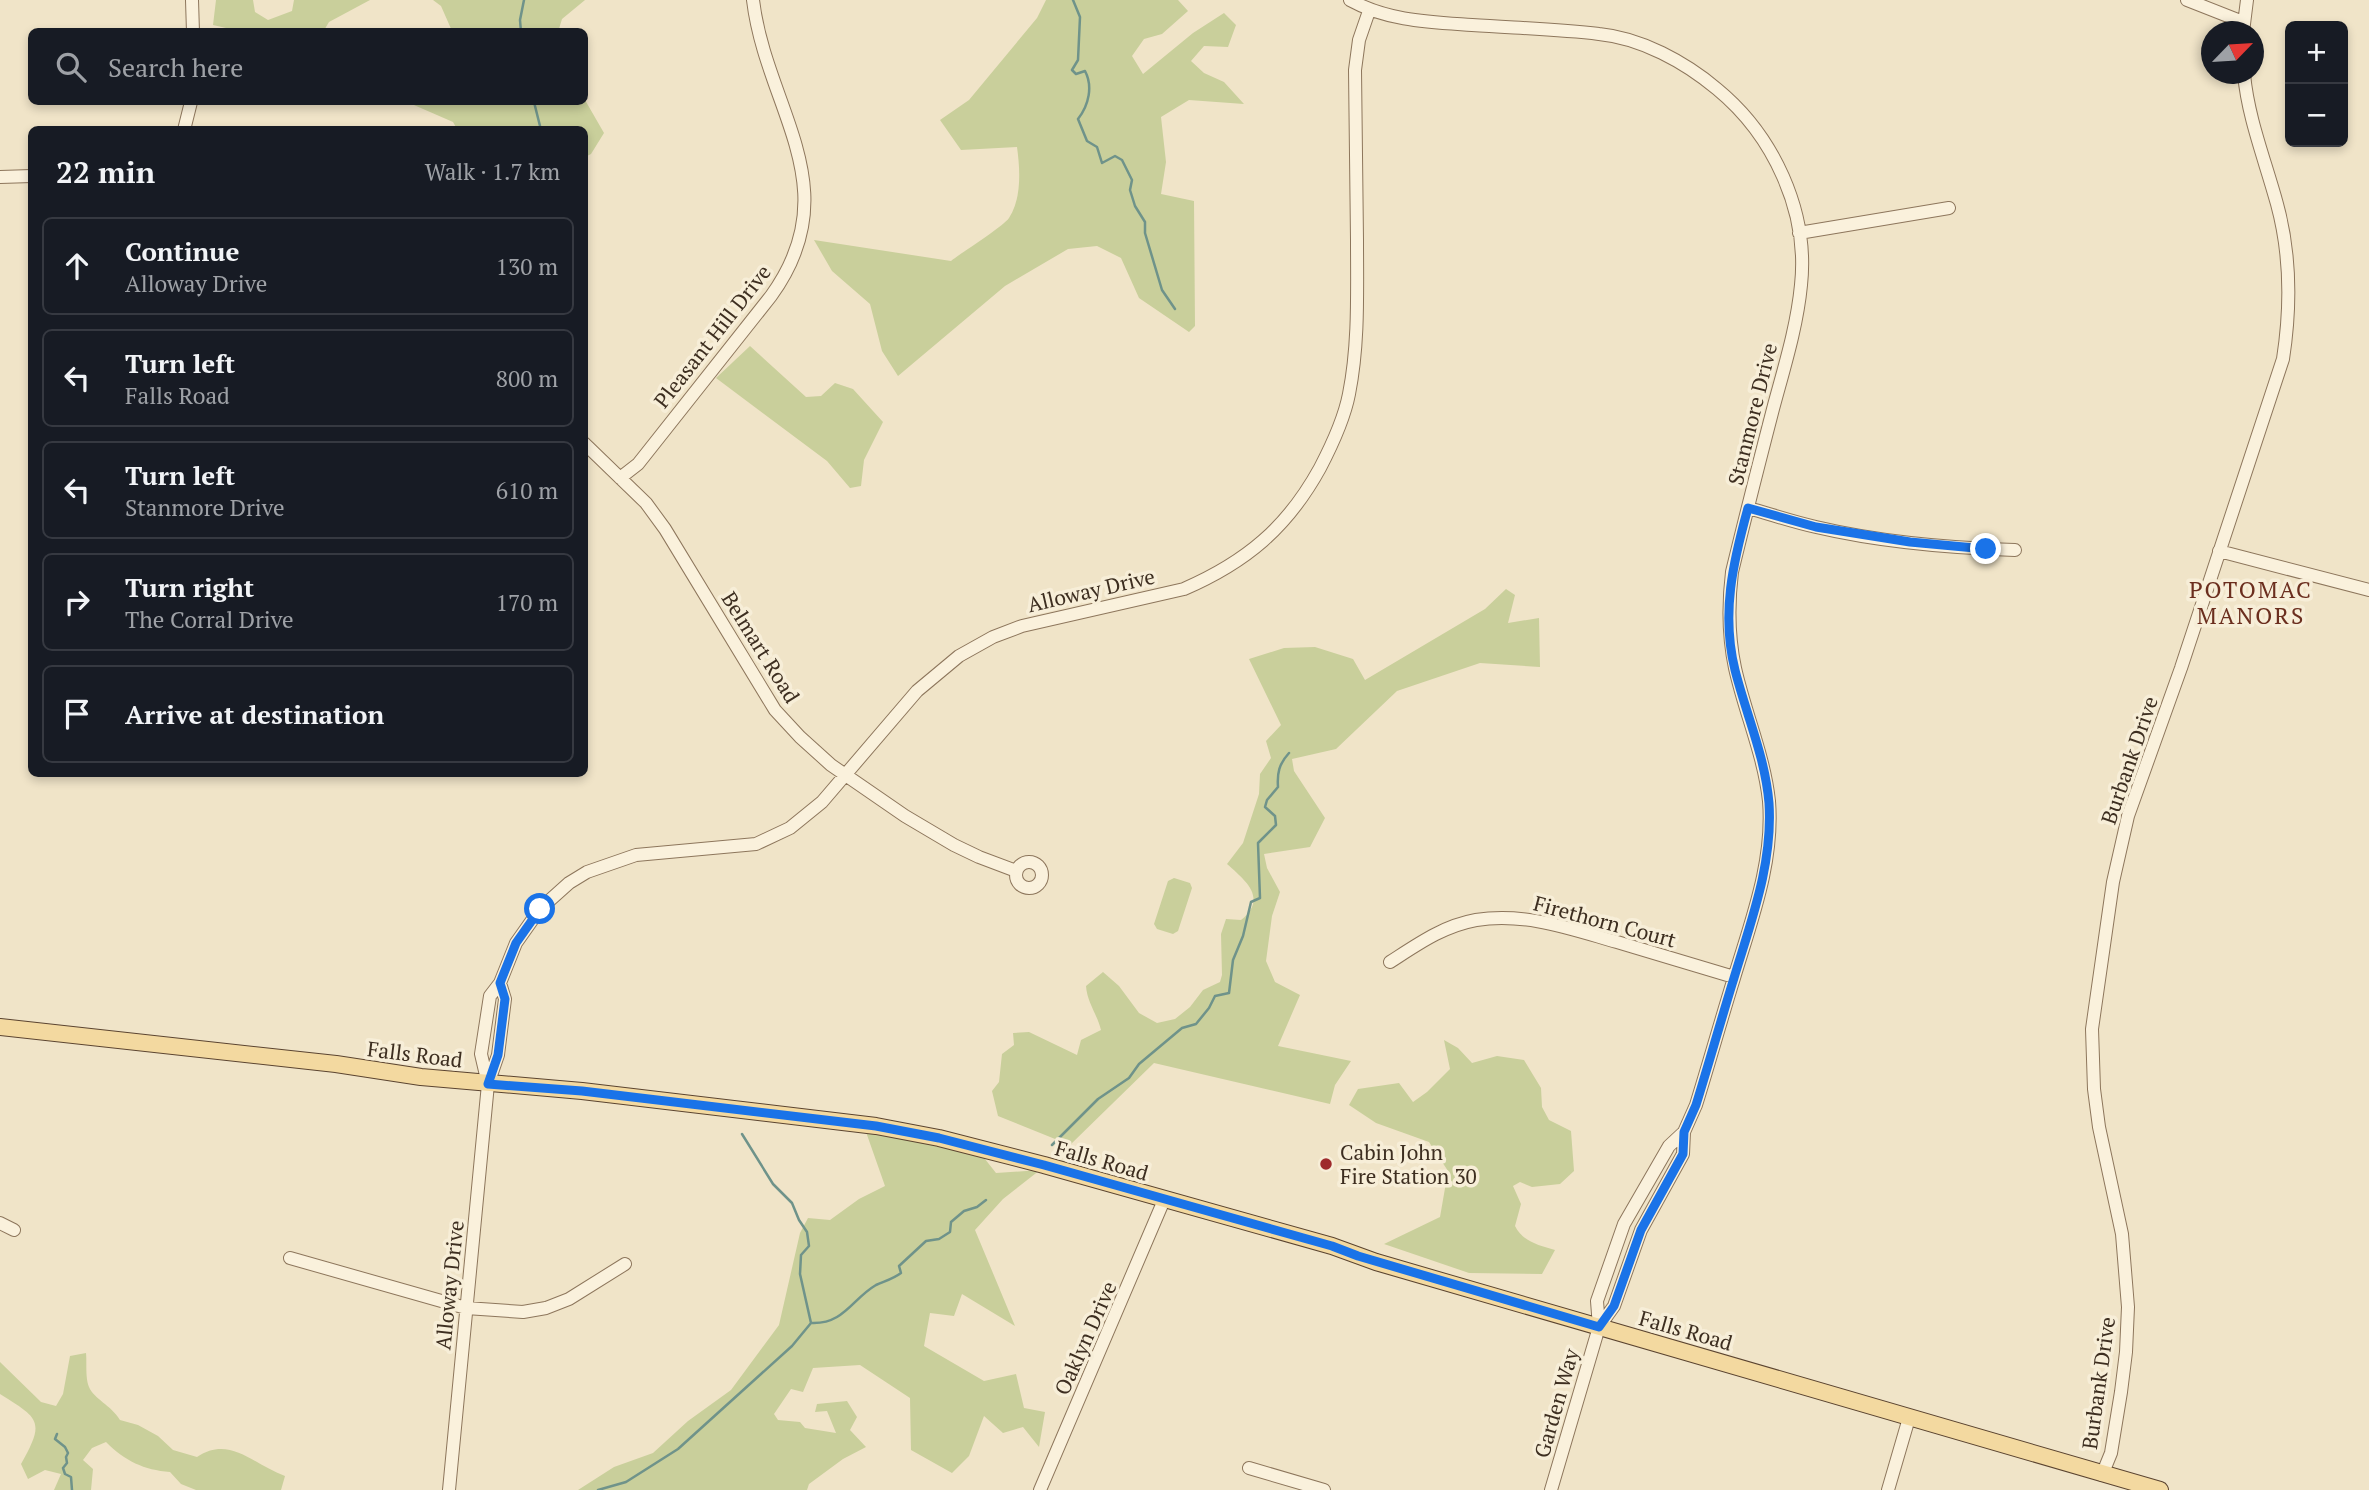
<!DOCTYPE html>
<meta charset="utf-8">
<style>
body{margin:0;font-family:"PT Serif",serif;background:#20242c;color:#f1f3f6}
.controls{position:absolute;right:21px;top:21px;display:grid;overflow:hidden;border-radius:10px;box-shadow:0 4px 10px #0003}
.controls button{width:63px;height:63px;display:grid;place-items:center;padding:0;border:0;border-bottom:2px solid #363941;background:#171b24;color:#f1f3f6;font:35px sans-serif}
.compass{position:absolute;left:2201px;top:21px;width:63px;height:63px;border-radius:50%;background:#171b24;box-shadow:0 4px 10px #0003;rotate:65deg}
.stop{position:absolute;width:21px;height:21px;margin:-16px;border:5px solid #1a73e8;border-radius:50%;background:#fff}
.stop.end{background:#1a73e8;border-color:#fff;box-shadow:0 2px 7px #0008}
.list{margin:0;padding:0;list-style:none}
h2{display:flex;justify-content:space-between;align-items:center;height:91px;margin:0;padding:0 28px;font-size:30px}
h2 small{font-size:23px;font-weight:400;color:#9ea1a6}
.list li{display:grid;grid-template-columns:46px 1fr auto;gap:21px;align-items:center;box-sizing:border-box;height:98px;margin:0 14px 14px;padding:0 14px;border:2px solid #363941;border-radius:10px}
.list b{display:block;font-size:26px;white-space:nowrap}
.list p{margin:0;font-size:23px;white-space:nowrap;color:#9ea1a6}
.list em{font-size:23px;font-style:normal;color:#9ea1a6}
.icon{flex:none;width:38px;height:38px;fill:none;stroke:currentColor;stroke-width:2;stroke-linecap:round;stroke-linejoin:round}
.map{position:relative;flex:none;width:2369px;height:1490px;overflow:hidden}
.search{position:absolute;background:#171b24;box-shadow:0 4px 10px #0003;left:28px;top:28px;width:560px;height:77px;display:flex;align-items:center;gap:18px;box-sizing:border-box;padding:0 24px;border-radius:10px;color:#9ea1a6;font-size:26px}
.panel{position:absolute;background:#171b24;box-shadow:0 4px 10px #0003;left:28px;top:126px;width:560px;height:651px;border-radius:10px}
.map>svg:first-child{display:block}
.green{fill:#c9cf9b}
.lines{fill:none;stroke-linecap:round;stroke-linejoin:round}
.stream{stroke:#6f938a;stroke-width:2.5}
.minor-casing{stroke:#8d765c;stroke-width:14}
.major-casing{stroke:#5b4430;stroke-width:18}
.minor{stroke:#faf1dc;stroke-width:12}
.major{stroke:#f3d9a0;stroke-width:16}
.route{stroke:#1a73e8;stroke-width:9}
.poi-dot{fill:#9e2a2b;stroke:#f7eed8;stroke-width:2.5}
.labels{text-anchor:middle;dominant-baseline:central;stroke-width:7;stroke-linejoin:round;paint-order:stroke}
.street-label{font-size:21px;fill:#3d2e20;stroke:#f7eed8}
.poi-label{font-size:21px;fill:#3d2e20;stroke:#f7eed8;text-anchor:start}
.neighbourhood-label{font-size:23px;letter-spacing:2px;fill:#6b2e1e;stroke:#f7eed8}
</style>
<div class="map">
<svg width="2369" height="1490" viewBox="0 0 2369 1490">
<rect width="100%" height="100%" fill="#f0e4c8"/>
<path class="green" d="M216,0H253L255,12L268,20L292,11L294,0H370L329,22L323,32L239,31L213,25Z
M433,0H585L562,19L558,32L452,31L441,6Z
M1046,0H1178L1188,11L1162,34L1144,39L1132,56L1143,74L1193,33L1224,13L1236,25L1228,47L1204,46L1191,61L1204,73L1224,82L1244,104L1189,100L1161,117L1166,162L1161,194L1194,201L1195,326L1189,332L1139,298L1121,258L1097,246L1068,249L1005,286L898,376L882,351L870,304L832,271L814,240L951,261C961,253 1004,226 1009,218C1022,198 1020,169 1017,147L961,150L940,120L969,100L1037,18Z
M585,100L604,133L591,154L585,157L584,130L457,129L453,122L407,102H584Z
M750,346L806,397L821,396L835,383L853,389L883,422L864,460L861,486L850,488L827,461L716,378Z
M1506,589L1515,595L1508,623L1539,618L1540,667L1480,663L1397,691L1336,749L1292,759L1294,771L1325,818L1310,847L1264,854L1267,868L1280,892L1272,916L1266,961L1275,982L1300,995L1278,1046L1351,1061L1335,1085L1330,1104L1154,1063L1070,1145L998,1116L992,1091L999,1082L1002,1054L1014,1045L1013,1033L1029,1032L1077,1055L1081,1040L1101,1030C1097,1014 1087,1002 1086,986L1103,972L1119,986L1139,1013L1157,1023L1175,1019L1190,1007L1203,990L1220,982L1222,975L1221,934L1226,919L1241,920C1268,898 1246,881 1227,864L1243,843L1259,794L1260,774L1271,758L1266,741L1281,725L1249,659L1284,648L1315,647L1353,659L1365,680L1485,609Z
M1174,878L1190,883L1192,888L1178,931L1173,934L1157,929L1154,924L1168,881Z
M1444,1040L1458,1048L1472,1063L1497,1056L1524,1060L1541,1088L1542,1107L1549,1120L1571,1131L1574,1171L1560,1184L1532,1187L1520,1182L1513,1186L1521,1204L1515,1226C1523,1242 1539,1245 1555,1250L1542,1274L1469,1273L1384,1244L1440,1217L1448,1171L1429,1142L1376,1123L1349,1105L1358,1089L1399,1083L1413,1102L1427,1092L1450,1069Z
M866,1132L981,1154L996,1173L1040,1170L1003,1199L975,1230L1015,1326L962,1294L954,1316L930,1313L924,1346L984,1381L1016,1374L1024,1408L1045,1412L1039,1447L1023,1427L1003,1433L984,1416L969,1456L952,1473L911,1450L910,1398L860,1365L813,1368L803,1392L791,1389L774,1414L778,1420L800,1422L805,1428L836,1433L827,1411L815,1412L817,1404L847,1401L857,1417L850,1430L866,1447L843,1459L809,1484L807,1490H578L614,1467L653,1453L688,1421L731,1390L779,1325L800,1233L808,1218L830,1220L859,1199L885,1186Z
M86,1353C87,1362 85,1378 89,1387C94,1399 111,1405 120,1420L138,1425L158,1436L173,1450L197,1457C230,1435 252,1464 285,1476L281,1490H196L181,1484L170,1472C144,1470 125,1461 106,1442L92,1448L83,1460L93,1469L91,1490H54L61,1474L45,1470L28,1479L21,1464C45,1421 40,1419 0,1394V1362L41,1402L56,1406L63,1394L70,1356Z"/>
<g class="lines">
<path class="stream" d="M1073,0L1080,17L1078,60L1072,70L1076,74L1085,71C1093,86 1089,105 1078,119L1087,141L1097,147L1102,163L1115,156L1122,160L1132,180L1130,190L1135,206L1145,222V233L1162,290L1175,309
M521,32L520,20L524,0
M534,102L541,130
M1052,1145L1098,1099L1129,1078L1139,1064L1182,1028L1196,1024L1209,1008L1215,996L1229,993L1233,960L1243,936L1251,902L1260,898L1258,843L1276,825L1275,816L1265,807L1267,800L1278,787C1277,773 1279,764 1289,753
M812,1323C844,1324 852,1299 876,1285C885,1281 893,1279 901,1273L899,1266L926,1241L939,1239L950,1232L951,1222L964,1211L977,1207L986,1200
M57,1434L55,1439L65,1447L68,1453L66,1457L67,1463L63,1468L65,1474L71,1477L72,1490
M598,1490L626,1482L678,1449L792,1346L811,1323L800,1274L801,1255L809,1246L807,1232L799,1220L792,1203L773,1184L742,1134"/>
<defs>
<path id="minor" d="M192,0L193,32
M1350,0C1388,21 1429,22 1472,25C1515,28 1557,29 1599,34C1641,38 1685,62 1717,89C1773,135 1809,211 1801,285C1797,327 1784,368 1773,409C1759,463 1745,518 1732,572C1728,605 1728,635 1735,668C1745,713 1764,755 1769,801C1774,862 1751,921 1734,978C1721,1020 1709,1063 1696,1105L1684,1132L1669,1146L1624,1224L1597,1301L1599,1327
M2187,0L2243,22
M2243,32L2247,0
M184,130L191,102
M0,177L32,176
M1799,233L1949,208
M584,443L646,503L665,529L775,710L800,737L831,765L905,816L954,845L979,857L1016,871
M620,478L638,464L771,296C850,187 766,109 753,0
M1748,508C1770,514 1793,522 1816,527C1880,542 1949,548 2015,550
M2219,551L2369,590
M1016 875a13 13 0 1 1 26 0a13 13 0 1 1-26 0Z
M1390,962C1418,944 1443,926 1476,920C1525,912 1571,929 1617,942C1656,954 1695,965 1734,977
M488,1084L481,1054L490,996L500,983L516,943L540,909L569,883L587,872L636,855L756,844L790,828L822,802L917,691L959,656L993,637L1022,626L1184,589C1246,562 1287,528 1320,468C1332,445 1344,420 1349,394C1359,344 1357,292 1357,240C1356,184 1356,127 1355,70L1359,40L1369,11
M0,1223L14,1230
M290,1258L466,1308L523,1312L546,1308L569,1299L625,1264
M1249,1468L1324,1490
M2102,1475L2111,1453L2121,1392L2126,1352L2128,1307L2122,1234L2099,1127L2094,1089L2092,1029L2113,882L2128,816L2181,668L2283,359C2291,307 2291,255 2277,204C2265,160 2248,118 2244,74
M449,1490L488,1084L498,1055L505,999L500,983
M1040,1490L1164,1200
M1551,1490L1599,1327L1614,1306L1641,1230L1683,1154L1684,1132
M1888,1490L1909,1418"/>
<path id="major" d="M0,1027L336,1064L421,1077L582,1091L876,1126L939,1138L1044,1165L1332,1246L1376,1262L2160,1490"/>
</defs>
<use href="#minor" class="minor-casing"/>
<use href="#major" class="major-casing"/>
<use href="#minor" class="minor"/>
<use href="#major" class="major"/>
</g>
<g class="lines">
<path class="route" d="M540,909L516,943L500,983L505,999L498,1055L488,1084L582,1091L876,1126L939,1138L1044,1165L1332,1246L1358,1256L1599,1327L1614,1306L1641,1230L1683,1154L1684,1132L1696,1105C1709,1063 1721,1020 1734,978C1751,921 1773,864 1769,803C1765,756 1746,714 1735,670C1721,614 1733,562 1748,508L1816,527L1910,542L1986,549"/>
</g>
<circle class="poi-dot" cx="1326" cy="1164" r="7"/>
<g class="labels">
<g class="street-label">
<text transform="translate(712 336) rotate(-52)">Pleasant Hill Drive</text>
<text transform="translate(1752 414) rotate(-76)">Stanmore Drive</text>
<text transform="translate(1091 590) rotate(-13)">Alloway Drive</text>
<text transform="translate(761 647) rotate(58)">Belmart Road</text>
<text transform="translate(2129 760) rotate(-71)">Burbank Drive</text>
<text transform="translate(1605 921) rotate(15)">Firethorn Court</text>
<text transform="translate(415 1054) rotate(7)">Falls Road</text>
<text transform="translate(1102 1160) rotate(16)">Falls Road</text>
<text transform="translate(449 1285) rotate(-84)">Alloway Drive</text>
<text transform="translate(1686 1330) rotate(16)">Falls Road</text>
<text transform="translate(1085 1338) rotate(-66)">Oaklyn Drive</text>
<text transform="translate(2098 1383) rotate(-82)">Burbank Drive</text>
<text transform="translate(1556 1403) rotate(-74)">Garden Way</text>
</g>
<g class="poi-label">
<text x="1340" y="1152">Cabin John<tspan x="1340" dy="24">Fire Station 30</tspan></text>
</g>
<g class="neighbourhood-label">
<text x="2251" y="589">POTOMAC<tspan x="2251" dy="26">MANORS</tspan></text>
</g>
</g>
</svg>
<div class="controls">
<button>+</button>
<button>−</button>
</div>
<svg class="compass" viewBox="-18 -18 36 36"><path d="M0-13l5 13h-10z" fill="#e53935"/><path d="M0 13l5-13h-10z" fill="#9ea1a6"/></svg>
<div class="stop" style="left:540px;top:909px"></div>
<div class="stop end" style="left:1986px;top:549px"></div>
<div class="search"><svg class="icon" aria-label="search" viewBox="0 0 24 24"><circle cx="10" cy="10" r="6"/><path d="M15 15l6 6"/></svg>Search here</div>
<section class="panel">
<h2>22 min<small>Walk · 1.7 km</small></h2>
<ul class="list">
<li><svg class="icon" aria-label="ahead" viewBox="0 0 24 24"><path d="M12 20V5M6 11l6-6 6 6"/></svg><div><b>Continue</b><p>Alloway Drive</p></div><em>130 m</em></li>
<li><svg class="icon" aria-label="left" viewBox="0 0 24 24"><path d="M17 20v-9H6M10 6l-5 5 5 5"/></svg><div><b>Turn left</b><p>Falls Road</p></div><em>800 m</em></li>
<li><svg class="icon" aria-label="left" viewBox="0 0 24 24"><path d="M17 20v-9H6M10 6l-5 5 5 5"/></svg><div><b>Turn left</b><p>Stanmore Drive</p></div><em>610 m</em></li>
<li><svg class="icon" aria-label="right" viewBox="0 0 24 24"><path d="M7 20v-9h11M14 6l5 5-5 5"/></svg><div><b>Turn right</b><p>The Corral Drive</p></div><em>170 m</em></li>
<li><svg class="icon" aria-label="arrive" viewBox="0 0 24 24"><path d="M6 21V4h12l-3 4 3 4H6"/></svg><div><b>Arrive at destination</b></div></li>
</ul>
</section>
</div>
